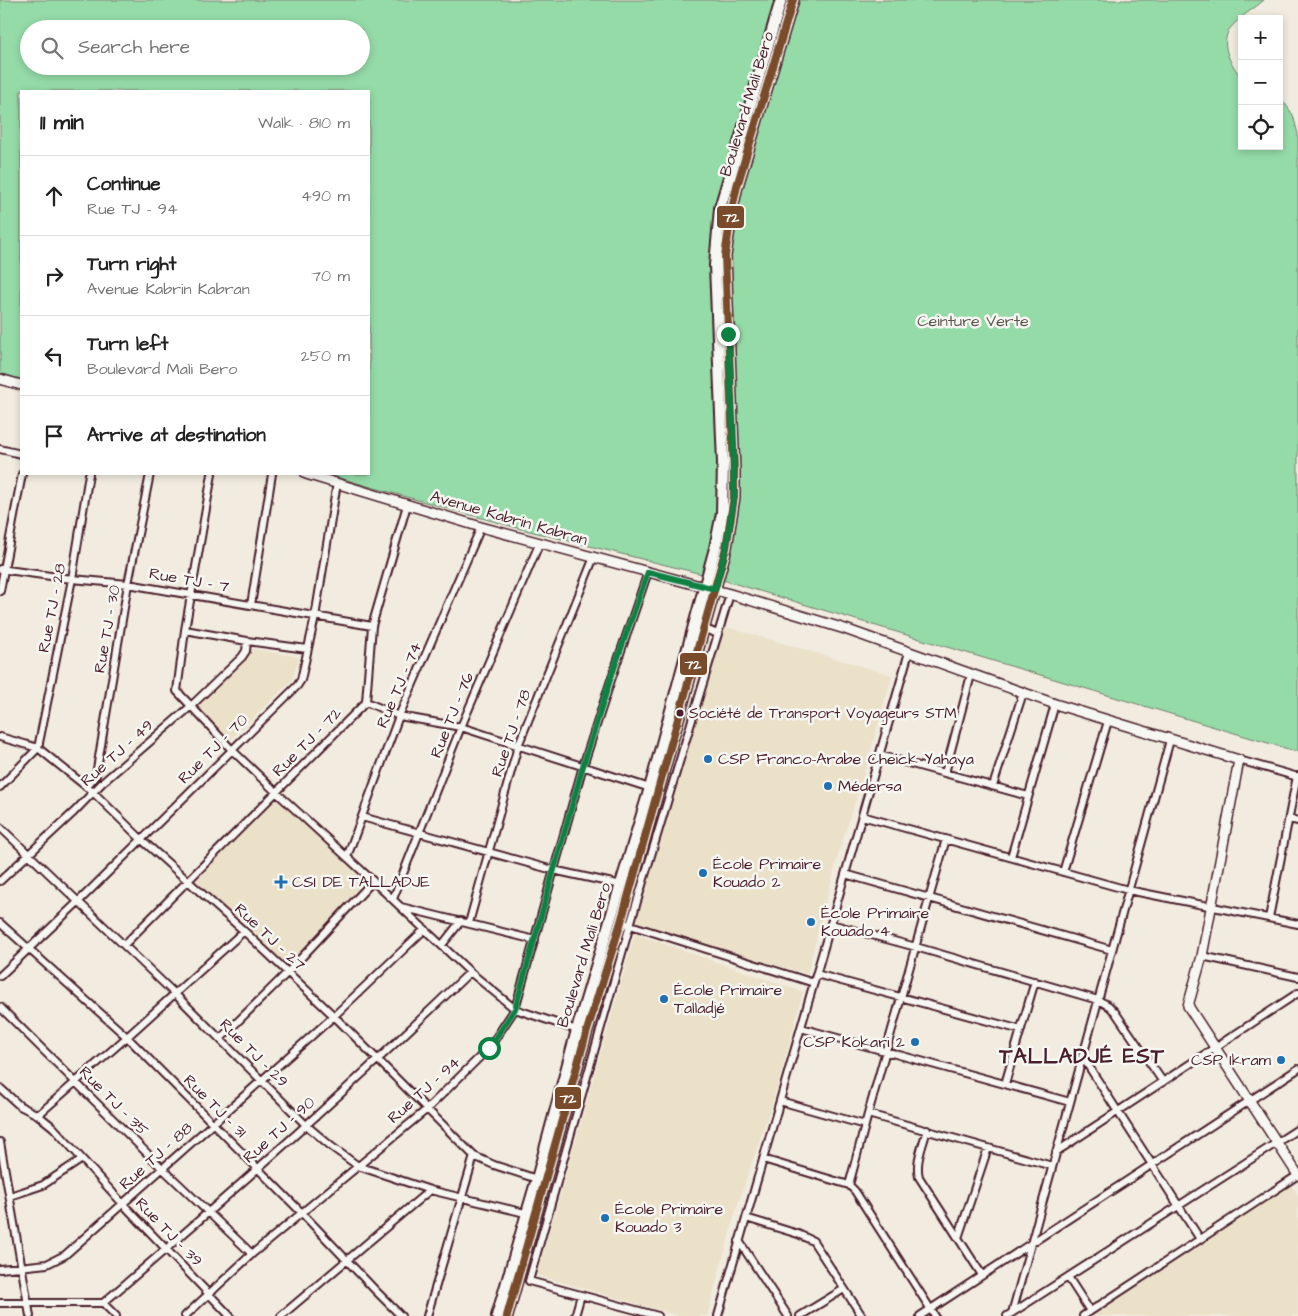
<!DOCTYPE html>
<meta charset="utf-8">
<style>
body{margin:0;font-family:"Architects Daughter",sans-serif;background:#f2f2f2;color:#222}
.controls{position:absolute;right:15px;top:15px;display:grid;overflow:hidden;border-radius:0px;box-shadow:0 2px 8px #0003}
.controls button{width:45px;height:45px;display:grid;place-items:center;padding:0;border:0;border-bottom:1px solid #e0e0e0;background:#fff;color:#222;font:25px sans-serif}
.stop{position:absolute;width:15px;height:15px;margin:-11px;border:4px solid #0b8043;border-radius:50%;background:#fff}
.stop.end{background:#0b8043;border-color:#fff;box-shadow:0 1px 5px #0008}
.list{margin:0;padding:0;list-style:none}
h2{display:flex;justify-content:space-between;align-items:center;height:65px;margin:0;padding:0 20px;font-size:21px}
h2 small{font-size:16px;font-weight:400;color:#767676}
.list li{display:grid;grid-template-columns:32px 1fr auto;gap:15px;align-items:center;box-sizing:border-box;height:80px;padding:0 20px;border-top:1px solid #e0e0e0}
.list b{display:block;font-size:19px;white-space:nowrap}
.list p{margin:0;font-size:16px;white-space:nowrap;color:#767676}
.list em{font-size:16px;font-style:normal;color:#767676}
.icon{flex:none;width:28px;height:28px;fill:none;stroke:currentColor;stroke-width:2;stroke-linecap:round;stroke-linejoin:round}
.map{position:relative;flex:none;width:1298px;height:1316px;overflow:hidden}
.search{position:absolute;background:#fff;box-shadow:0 2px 8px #0003;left:20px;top:20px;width:350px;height:55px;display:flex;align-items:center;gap:12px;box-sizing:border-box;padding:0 18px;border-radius:28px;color:#767676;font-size:19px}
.panel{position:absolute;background:#fff;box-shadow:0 2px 8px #0003;left:20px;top:90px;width:350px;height:385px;border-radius:0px}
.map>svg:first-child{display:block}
.built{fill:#ebe0c8}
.green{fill:#95dba8;stroke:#707d6a;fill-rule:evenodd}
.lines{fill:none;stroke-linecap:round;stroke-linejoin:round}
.street-casing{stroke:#4a1f2b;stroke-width:10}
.secondary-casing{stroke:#4a1f2b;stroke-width:12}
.primary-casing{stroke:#4a1f2b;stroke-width:14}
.street{stroke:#f6f6f2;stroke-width:6}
.secondary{stroke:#f6f6f2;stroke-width:9}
.primary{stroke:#f6f6f2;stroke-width:10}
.bus-1-casing{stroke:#f6f6f2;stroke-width:11}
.bus-1{stroke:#7a4b2a;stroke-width:8}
.route{stroke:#0b8043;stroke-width:6}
.bus-dot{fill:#4a1f2b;stroke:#f6f6f2;stroke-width:2}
.poi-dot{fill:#1f6fb2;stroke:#f6f6f2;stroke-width:2}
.labels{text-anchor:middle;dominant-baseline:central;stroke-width:5;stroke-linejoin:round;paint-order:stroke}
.bus-label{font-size:15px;fill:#4a1f2b;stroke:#f6f6f2;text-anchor:start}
.street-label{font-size:16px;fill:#4a1f2b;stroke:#f6f6f2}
.park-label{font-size:16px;fill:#605750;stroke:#f6f6f2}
.poi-label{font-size:16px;fill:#4a1f2b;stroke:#f6f6f2;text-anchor:start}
.district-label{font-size:21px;font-weight:bold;letter-spacing:1px;fill:#4a1f2b;stroke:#f6f6f2}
.line-badge{stroke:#f6f6f2;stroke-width:2}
.badge-label{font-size:14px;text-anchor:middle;font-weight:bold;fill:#fff}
</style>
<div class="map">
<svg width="1298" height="1316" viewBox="0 0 1298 1316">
<rect width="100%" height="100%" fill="#f1ecdf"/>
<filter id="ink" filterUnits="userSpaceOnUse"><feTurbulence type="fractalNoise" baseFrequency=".02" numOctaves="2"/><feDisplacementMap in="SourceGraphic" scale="10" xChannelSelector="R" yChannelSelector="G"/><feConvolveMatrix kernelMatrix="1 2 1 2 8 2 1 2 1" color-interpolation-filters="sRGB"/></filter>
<g filter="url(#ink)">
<path class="built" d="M723,626L892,675L864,774L840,848L807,974L635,923L677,788Z
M246,648L299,657L292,680L227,743L188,705Z
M275,797L366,882L288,967L196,881Z
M635,934L803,992L777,1088L737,1207L707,1316H679L537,1275Z
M1291,1185L1298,1195V1316H1091Z"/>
<path class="green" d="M0,0H1264C1254,9 1242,15 1233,25C1217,41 1230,64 1242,78V146H1279V95L1293,115L1298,134V752L706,575L521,529L325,474H369V91H21V380L0,373ZM29,29H361V66H29Z"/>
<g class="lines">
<defs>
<path id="street" d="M0,449L21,454
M212,474L185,630L177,691L232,750L276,792L373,881L470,972L515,1009L577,1030
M0,569L72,579L128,584L372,626
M0,591L22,474
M251,605L272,474
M705,629L718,634
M185,630L247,641L307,649
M366,702L399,716L461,727L650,788
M0,737L38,748L93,792L142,840L244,931L334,1016L474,1156L494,1165L537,1179
M38,748L72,579L89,474
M879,755L1028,796
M1239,760L1298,777
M945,773L971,675
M993,786L1023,693
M0,787L38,748
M86,787L96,775L128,584L150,474
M862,816L1128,890L1298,924
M362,817L553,870L622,885
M1289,819L1298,821
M0,827L174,993L306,1125L332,1147L358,1166L430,1190L529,1214
M347,857L399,716L481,527
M1011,857L1055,704
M1063,872L1108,721
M845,874L1112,950
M0,881L74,812L102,783L190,707L242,657L246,651L247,641
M393,899L461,727L540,542
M401,907L535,940
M1269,918L1297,776
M0,923L127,1037L301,1212L376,1291L401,1316
M469,923L518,746L594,557
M627,924L814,983
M831,924L916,947L1098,1000L1109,1006L1115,1012L1163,1082
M124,945L366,702L372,626L407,505
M442,945L461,921
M1202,956L1298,977
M816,974L1021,1030
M0,976L79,901L297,686L301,680L315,617L337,483
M0,1007L163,1169L252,1254
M801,1028L1070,1102
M220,1039L288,972L373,881
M1082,1056L1200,1239
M1005,1084L1035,981
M0,1088L20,1106L38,1115L53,1127L123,1204L230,1316
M780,1101L865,1125
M868,1114L1052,1166
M38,1115L127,1037L244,931
M927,1130C923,1145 915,1162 919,1177L982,1275
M0,1142L30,1316
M1056,1152L1298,993
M763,1159L849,1185L855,1191L935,1316
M849,1185L868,1114L946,839
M10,1196L43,1185L82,1159
M746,1218L798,1234L813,1241L862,1316
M958,1238L988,1148
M739,1241L788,1316
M0,1269L47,1264L65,1255L334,1016L425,929
M1068,1277L1090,1311
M0,1303H103
M103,1303C228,1197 351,1087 470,972
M103,1303L116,1316
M1012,1313L1170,740
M185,1316L252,1254L426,1110L489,1048L515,1009L583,766L611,680L648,572
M281,1316L430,1190
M427,1316L474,1156
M575,1316L581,1295
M658,1316L529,1281L630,925L730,594
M718,1316L909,652
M800,1316L844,1289
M920,1316L1298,1069
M1007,1316L1298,1129
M1083,1316L1298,1175"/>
<path id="secondary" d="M0,379L21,385
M306,474L481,527L730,594L845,629L1055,704L1239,760L1202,956L1188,1006L1298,1175"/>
<path id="primary" d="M497,1316L537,1179L577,1030L650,788L715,548L722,513L723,463L715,265L720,208L781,0
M507,1316L586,1034L621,922L726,548L734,497V471L725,256L732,209L737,186L793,0"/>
</defs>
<use href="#street" class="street-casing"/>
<use href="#secondary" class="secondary-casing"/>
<use href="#primary" class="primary-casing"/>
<use href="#street" class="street"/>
<use href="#secondary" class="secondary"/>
<use href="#primary" class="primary"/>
<defs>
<path id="bus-1" d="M507,1316L586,1034L621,922L726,548L734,497V471L725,256L732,209L737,186L793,0"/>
</defs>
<use href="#bus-1" class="bus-1-casing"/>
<use href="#bus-1" class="bus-1"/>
</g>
</g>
<g class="lines" filter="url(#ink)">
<path class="route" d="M489,1048L515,1009L583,766L610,680L648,572L715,589L726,548L734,497L733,428L728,334"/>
</g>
<circle class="bus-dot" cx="680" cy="713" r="4.5"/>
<g class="poi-dot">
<circle cx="708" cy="759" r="5"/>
<circle cx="828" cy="786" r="5"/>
<circle cx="703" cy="873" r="5"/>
<path d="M278.5 874.5h5v5h5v5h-5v5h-5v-5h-5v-5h5z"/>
<circle cx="811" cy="922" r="5"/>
<circle cx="664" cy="999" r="5"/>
<circle cx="915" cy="1042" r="5"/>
<circle cx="1281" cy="1060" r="5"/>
<circle cx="605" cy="1218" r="5"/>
</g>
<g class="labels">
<g class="bus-label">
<text x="689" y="713">Société de Transport Voyageurs STM</text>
</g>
<g class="street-label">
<text transform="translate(747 104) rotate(-73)">Boulevard Mali Bero</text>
<text transform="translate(509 518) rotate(16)">Avenue Kabrin Kabran</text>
<text transform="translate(189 580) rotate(10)">Rue TJ - 7</text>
<text transform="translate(52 608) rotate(-79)">Rue TJ - 28</text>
<text transform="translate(107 629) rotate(-80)">Rue TJ - 30</text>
<text transform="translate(399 685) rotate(-67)">Rue TJ - 74</text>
<text transform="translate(452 715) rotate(-68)">Rue TJ - 76</text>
<text transform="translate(511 733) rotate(-71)">Rue TJ - 78</text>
<text transform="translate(307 742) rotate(-45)">Rue TJ - 72</text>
<text transform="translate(213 749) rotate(-45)">Rue TJ - 70</text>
<text transform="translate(117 753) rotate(-42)">Rue TJ - 49</text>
<text transform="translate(270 937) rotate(43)">Rue TJ - 27</text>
<text transform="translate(584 955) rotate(-73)">Boulevard Mali Bero</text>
<text transform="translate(254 1053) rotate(45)">Rue TJ - 29</text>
<text transform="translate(424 1090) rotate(-42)">Rue TJ - 94</text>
<text transform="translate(114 1101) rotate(45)">Rue TJ - 35</text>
<text transform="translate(215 1106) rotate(45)">Rue TJ - 31</text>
<text transform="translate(279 1130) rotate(-42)">Rue TJ - 90</text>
<text transform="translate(156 1156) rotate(-42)">Rue TJ - 88</text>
<text transform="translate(169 1232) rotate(46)">Rue TJ - 39</text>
</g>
<g class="park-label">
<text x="973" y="321">Ceinture Verte</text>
</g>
<g class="poi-label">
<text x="718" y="759">CSP Franco-Arabe Cheick Yahaya</text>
<text x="838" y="786">Médersa</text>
<text x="713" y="864">École Primaire<tspan x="713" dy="18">Kouado 2</tspan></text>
<text x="292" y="882">CSI DE TALLADJE</text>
<text x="821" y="913">École Primaire<tspan x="821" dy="18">Kouado 4</tspan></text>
<text x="674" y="990">École Primaire<tspan x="674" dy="18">Talladjé</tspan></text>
<text x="905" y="1042" text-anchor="end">CSP Kokari 2</text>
<text x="1271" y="1060" text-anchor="end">CSP Ikram</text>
<text x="615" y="1209">École Primaire<tspan x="615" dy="18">Kouado 3</tspan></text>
</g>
<g class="district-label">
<text x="1082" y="1056">TALLADJÉ EST</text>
</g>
</g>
<g class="line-badge">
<rect x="716" y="205" width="29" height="24" rx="5" fill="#7a4b2a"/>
<rect x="679" y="652" width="29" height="24" rx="5" fill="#7a4b2a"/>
<rect x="554" y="1086" width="28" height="24" rx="5" fill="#7a4b2a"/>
</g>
<g class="badge-label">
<text x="731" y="222">72</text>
<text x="693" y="669">72</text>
<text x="568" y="1103">72</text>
</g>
</svg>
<div class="controls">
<button>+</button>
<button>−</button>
<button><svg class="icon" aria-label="locate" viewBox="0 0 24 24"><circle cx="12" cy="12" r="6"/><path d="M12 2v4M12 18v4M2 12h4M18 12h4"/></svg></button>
</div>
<div class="stop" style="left:489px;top:1048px"></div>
<div class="stop end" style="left:728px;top:334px"></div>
<div class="search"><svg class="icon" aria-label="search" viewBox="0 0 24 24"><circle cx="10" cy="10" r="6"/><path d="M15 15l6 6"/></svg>Search here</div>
<section class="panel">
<h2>11 min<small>Walk · 810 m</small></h2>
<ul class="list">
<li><svg class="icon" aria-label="ahead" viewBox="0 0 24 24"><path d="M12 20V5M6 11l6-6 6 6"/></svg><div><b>Continue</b><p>Rue TJ - 94</p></div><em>490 m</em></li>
<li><svg class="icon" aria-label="right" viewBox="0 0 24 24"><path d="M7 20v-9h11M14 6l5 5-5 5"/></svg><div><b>Turn right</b><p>Avenue Kabrin Kabran</p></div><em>70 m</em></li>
<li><svg class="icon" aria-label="left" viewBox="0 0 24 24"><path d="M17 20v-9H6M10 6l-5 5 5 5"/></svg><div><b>Turn left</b><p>Boulevard Mali Bero</p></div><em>250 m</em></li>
<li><svg class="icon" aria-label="arrive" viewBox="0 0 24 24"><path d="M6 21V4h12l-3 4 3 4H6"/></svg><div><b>Arrive at destination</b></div></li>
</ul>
</section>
</div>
